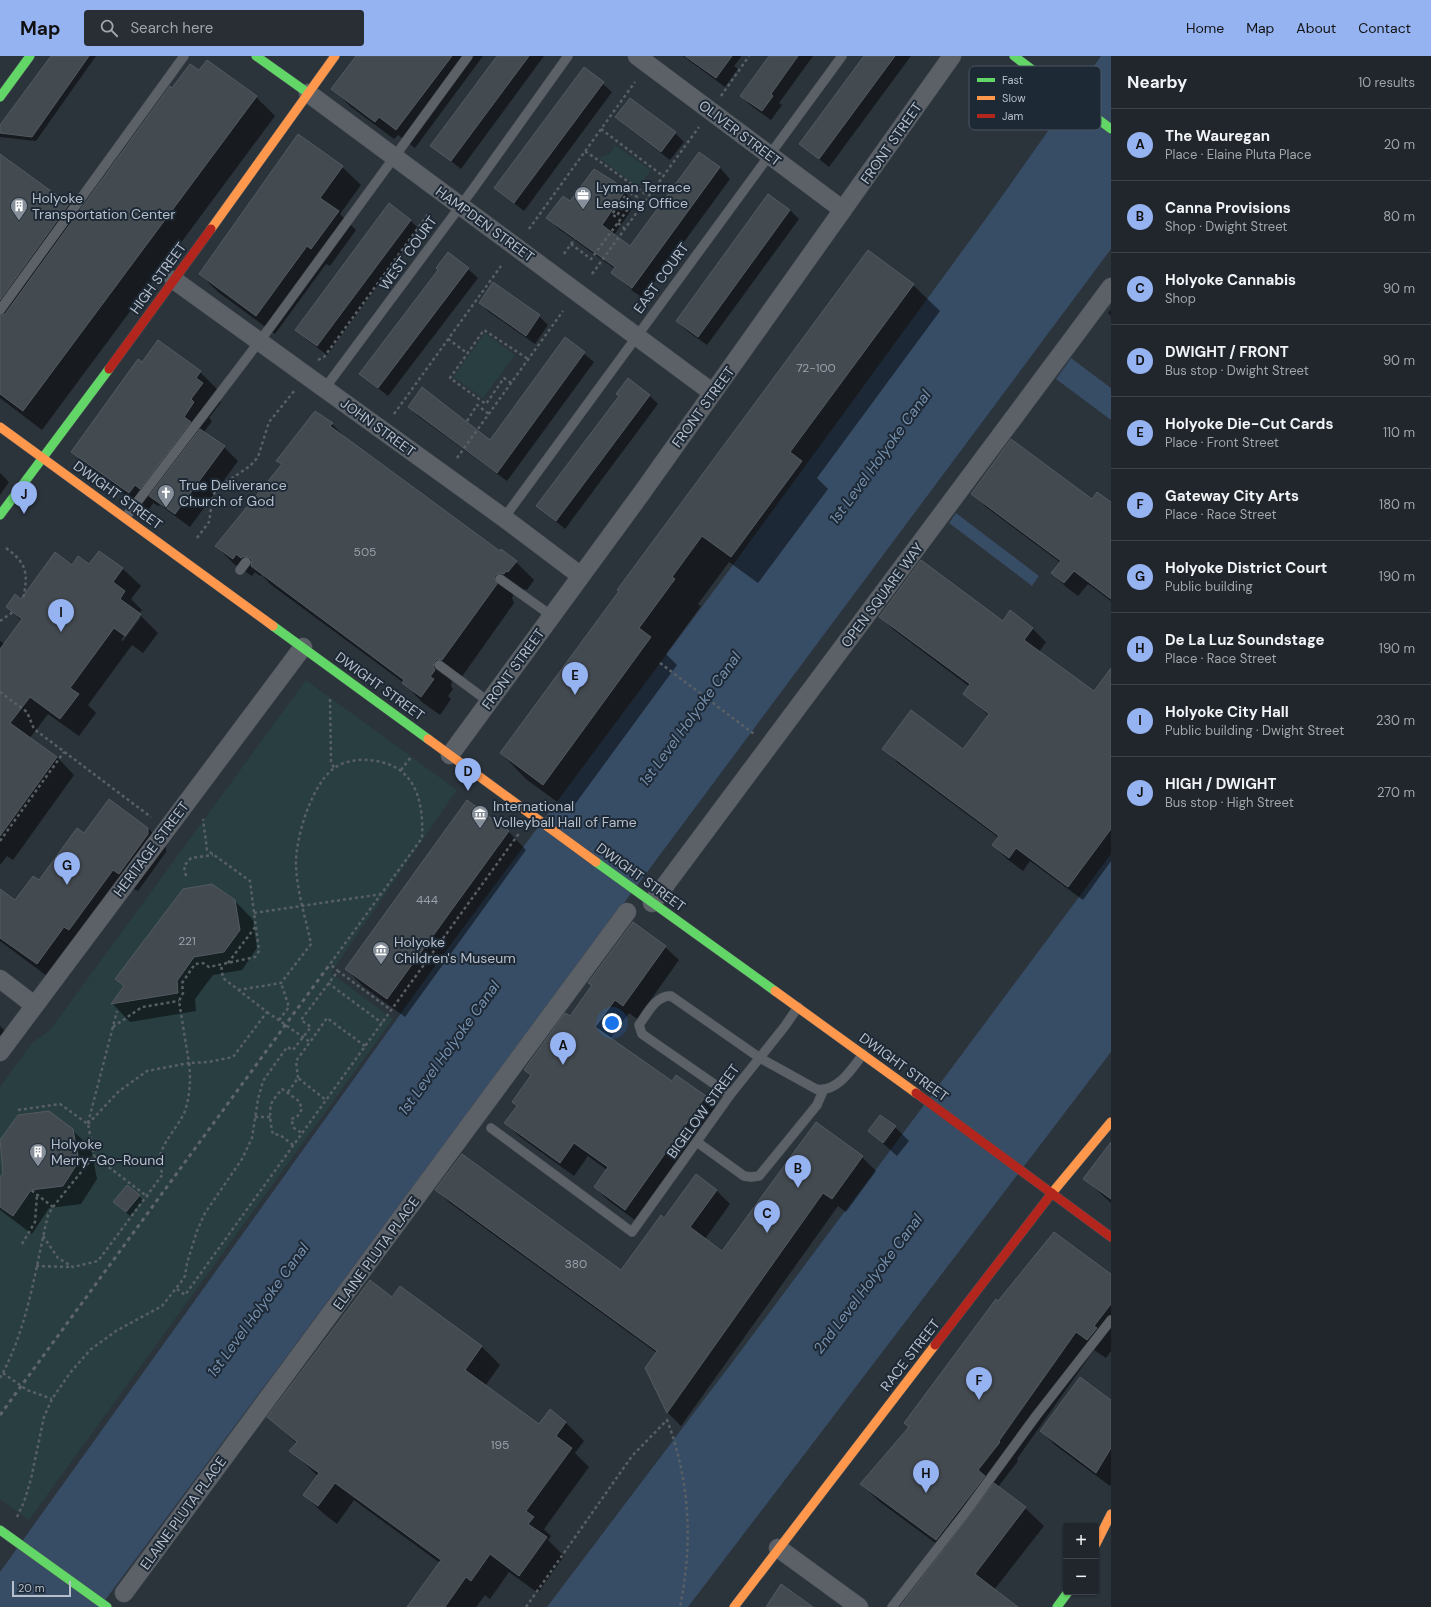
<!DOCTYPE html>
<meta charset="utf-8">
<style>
body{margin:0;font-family:"DM Sans",sans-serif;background:#282e34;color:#f1f3f6}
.controls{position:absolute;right:12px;bottom:12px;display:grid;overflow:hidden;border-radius:4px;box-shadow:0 1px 3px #0004}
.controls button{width:36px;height:36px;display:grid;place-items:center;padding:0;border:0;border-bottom:1px solid #3d4348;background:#20262c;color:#f1f3f6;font:20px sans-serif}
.scale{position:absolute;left:12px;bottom:10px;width:59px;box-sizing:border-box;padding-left:4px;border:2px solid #b6bfcb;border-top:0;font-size:11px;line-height:14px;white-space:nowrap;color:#b6bfcb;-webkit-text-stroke:3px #1e2936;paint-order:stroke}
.you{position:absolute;left:612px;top:967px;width:14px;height:14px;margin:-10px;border:3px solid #fff;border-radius:50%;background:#1a73e8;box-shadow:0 0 0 6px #1a73e833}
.badge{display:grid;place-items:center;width:26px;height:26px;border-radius:50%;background:#95b2f1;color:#111;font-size:13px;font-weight:700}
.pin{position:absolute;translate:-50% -33px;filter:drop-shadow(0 1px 2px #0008)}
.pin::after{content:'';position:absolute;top:21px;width:14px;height:12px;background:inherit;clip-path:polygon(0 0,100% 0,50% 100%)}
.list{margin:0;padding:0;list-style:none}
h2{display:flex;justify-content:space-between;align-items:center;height:52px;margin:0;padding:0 16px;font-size:17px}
h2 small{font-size:13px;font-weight:400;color:#a2a5a9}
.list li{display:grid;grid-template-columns:26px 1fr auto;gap:12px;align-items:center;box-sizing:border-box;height:72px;padding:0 16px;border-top:1px solid #3d4348}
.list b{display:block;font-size:15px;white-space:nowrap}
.list p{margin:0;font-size:13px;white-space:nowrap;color:#a2a5a9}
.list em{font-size:13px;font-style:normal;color:#a2a5a9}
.icon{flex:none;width:22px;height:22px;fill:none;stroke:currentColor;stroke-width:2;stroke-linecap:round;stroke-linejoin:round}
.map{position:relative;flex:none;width:1111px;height:1551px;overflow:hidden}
header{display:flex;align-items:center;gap:24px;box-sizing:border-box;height:56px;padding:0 20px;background:#95b2f1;color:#111}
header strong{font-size:19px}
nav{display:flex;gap:22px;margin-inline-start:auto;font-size:14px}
.search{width:280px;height:36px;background:#282e34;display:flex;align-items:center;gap:10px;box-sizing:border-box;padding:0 14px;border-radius:4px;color:#a2a5a9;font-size:15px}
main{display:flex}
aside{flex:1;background:#20262c}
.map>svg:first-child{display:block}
.green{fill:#283e41}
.water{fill:#374c65}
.shadow{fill:#0007;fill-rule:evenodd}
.building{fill:#434a50;stroke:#535a62}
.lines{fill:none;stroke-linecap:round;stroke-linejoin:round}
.lane-casing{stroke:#494f55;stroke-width:10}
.street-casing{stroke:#494f55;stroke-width:19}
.fast-casing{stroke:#494f55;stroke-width:10}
.slow-casing{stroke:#494f55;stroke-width:10}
.jam-casing{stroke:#494f55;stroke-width:10}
.path{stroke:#596065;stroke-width:2.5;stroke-dasharray:3 3;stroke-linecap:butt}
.lane{stroke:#5c6168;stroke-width:9}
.street{stroke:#5c6168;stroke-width:18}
.fast{stroke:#63d668;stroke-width:9}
.slow{stroke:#ff974d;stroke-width:9}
.jam{stroke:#b3261e;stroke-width:9}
.rail{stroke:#60656c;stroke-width:3;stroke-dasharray:4 4;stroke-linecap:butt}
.labels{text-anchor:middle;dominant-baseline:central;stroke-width:4;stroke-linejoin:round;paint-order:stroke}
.number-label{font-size:12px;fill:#99a2ac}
.street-label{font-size:14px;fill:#b6bfcb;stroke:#1e2936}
.poi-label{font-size:14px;fill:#b6bfcb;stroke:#1e2936;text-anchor:start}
.water-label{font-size:15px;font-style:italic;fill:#7691af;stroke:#1e2936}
.key{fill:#1e2936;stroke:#4c5663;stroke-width:1}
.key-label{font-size:11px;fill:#b6bfcb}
</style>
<header>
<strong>Map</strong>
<div class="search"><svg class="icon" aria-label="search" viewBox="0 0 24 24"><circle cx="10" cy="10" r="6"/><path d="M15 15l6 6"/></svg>Search here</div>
<nav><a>Home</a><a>Map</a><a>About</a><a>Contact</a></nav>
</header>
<main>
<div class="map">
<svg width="1111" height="1551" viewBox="0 0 1111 1551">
<rect width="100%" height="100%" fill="#2b333b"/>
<path class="green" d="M615,89L651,114L638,131L598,101C607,100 613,97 615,89Z
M485,277L515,299L483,342L453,321Z
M306,624L457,734L331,917L393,963L29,1464L0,1443V1031L32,987L50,974Z"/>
<path class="water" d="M1101,0H1111V193L100,1551H0V1516L437,907L730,513L995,150Z
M1071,302L1111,332V364L1056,323Z
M956,457L1039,520L1032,530L949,467Z
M1111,798V996L688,1551H547L740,1296Z"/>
<path class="shadow" d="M52,0H96L36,85L0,81V71Z
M358,0H483L415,92L398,79L394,83L351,51L333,33Z
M498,0H544L461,113L432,90Z
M683,0H740L741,1L734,10L738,13L725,31Z
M770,0H813L779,47L782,49L771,64L750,49L741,40Z
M865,0H911L829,111L800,88Z
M584,12L612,36L524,155L495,132Z
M199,16L256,41L275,60L42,374L0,342V99L69,149L78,158Z
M616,61L675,77L684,86L670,104L626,70Z
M700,97L719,112L630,232L612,217L615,213L559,173L547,162L614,127L636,147L614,179L631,192Z
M342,111L361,129L340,158L356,174L330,210L326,208L275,278L218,236L200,218Z
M720,112L730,123L643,242L631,234Z
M790,154L799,163L707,289L686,274L677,265Z
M410,164L419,173L327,299L306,283L297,274Z
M468,213L478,222L388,340L360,318Z
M913,229L940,255L817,422L828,433L758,527L729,506L698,548L701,550L666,598L677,609L570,755L527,724L501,697Z
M480,247L539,260L548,269L535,288L489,256Z
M1111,253V260L1108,257Z
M565,282L594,306L507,425L418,360L409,351L490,385Z
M142,307L200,316L218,334L214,339L221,346L209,362L212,365L204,376L224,391L238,405L190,471L160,449L158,450L153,447L148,455L91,414L73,396Z
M649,339L658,348L565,473L538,450Z
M332,368L349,385L516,506L534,524L527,534L525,533L522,536L514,537L512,542L514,547L461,622L452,624L451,630L453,633L448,640L451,643L440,659L422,646L404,627L270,528L262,519L260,520L255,516L252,520L234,508L216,490L282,409L278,405Z
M0,417L9,426L0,439Z
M972,437L1092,444L1111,448V545L1088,528L1078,540L1066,531L1052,517L1061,507L986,451Z
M100,496L123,513L141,530L131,543L142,554L139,558L158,577L143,597L132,589L88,649L96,657L79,680L48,658L30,682L57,701L74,719L13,804L7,800L0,809V585L5,588L22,565L7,551L21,544L72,510H89ZM138,561H141L123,585L121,584Z
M1010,556L1033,573L1046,586L1039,596L1094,636L1111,614V805L1083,844L1030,805L1023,815L1007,803L993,789L999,782L898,707L884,693L963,694L989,660L964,638L970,631L894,574L880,561L1003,566Z
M148,772L166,791V796L138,835L132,832L55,926L0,885V847L15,846L39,825L84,779Z
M508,775L526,794L405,961L364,931L346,913Z
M235,845L253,864L257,892L242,914L213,919L195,943L196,955L130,966L113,948L124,931L116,923Z
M665,891L679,904L637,963L629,957L610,983L672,1026L677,1020L706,1041L720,1055L639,1167L609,1145L595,1131L607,1114L588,1100L574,1120L519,1080L506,1067L517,1051L513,1046L532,1020L525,1014L570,962L593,930L589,926Z
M0,970L14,984L0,1003Z
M895,1071L909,1085L897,1100L869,1075Z
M72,1074L91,1092L97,1123L81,1148L49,1152L32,1178L0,1154V1123Z
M1111,1088V1147L1085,1123Z
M862,1101L876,1115L846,1156L838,1150L681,1370L668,1357L646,1312L657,1297L450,1147L436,1134L621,1215L664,1163L716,1134L730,1148L705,1183L722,1196Z
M139,1140L143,1144L130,1160L114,1146Z
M1111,1219V1295L1106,1302L1094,1294L1017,1403L1018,1405L998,1431L1025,1452L1044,1470L994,1534L1016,1551H908L945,1494L880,1446L861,1428L910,1372L998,1246Z
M401,1232L482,1291L500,1309L485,1330L540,1370L550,1355L566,1367L584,1385L575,1397L589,1411L544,1473L551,1480L548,1484L564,1500L538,1537L509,1516L490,1543L485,1539L476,1551H409L440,1507L354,1444L337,1468L323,1457L304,1439L318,1420L291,1395L297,1388L268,1361L393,1243Z
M1111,1346V1428L1110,1430L1055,1389L1041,1375Z"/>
<path class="building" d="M51,0H89L32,81L0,77V69Z
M356,0H452L396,74L379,61L375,66L331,33Z
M497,0H529L451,105L430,90Z
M685,0H732L716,22Z
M769,0H798L771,38L773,40L762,55L740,40Z
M864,0H895L819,103L799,88Z
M207,4L257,40L23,355L0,338V260L5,258L170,30L172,32L190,8L199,14Z
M584,11L604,26L514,147L494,132Z
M630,42L676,76L661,96L615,61Z
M298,78L343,110L320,142L339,155L311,193L307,190L256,260L199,218Z
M699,96L720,111L632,232L611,217L615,211L546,162L563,140L570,145L594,113L615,126L625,135L602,169L630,190Z
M0,98L69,148L0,244Z
M768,138L790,154L698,281L676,265Z
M389,147L411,164L317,290L295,274Z
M868,194L914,228L790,396L802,405L731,501L702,480L672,521L675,523L639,572L651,581L543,729L500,697L619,535L617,534Z
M448,196L469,212L378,332L359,318L438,214L436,212Z
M493,226L540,259L526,280L479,247Z
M565,281L585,296L497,417L408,351L422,331L490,384Z
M158,284L201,315L196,322L203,327L191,343L194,346L184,361L191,366L140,433L135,429L129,437L71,396L138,303L142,306Z
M628,322L650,339L556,465L536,450L619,340L616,338Z
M315,355L333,367L330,370L500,495L501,493L517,505L508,516L506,515L504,518L500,517L495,519L494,523L497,528L442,604L437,603L434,606L433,611L435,614L430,621L434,623L421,641L402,627L404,624L251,510L252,504L249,501L244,500L241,502L236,498L233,503L215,490L282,408L276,405Z
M200,373L225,390L175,458L149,440Z
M1011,383L1092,443L1097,436L1111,446V543L1074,515L1064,527L1051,517L1061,505L971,438Z
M99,495L123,512L113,526L125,535L120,543L141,558L125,580L114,572L70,632L79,638L60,663L30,641L10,667L57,701L0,780V593L22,563L6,551L15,538L21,543L55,496L72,509L78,500L89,508Z
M921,504L1003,565L1010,554L1033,572L1024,584L1094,635L1111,612V773L1068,831L1016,792L1009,802L992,789L999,780L882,693L911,654L963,693L989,658L963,638L970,628L879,561Z
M109,743L148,772V778L119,818L113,814L69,874L64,871L37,908L0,882V833L15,844L33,820L39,824L77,772L84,777Z
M467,744L509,775L387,943L345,913Z
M212,828L235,844L240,874L224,896L194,901L177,925L178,937L111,948L124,930L115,923L183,833Z
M633,866L666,890L623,950L615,944L595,971L672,1025L676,1019L706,1040L625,1154L594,1131L608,1111L574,1087L560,1107L504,1067L517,1050L512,1046L531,1019L524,1014L565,957L570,960L592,929L588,927Z
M49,1055L73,1073L79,1105L63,1130L31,1134L13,1160L0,1151V1121L3,1117L0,1084L18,1059Z
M880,1059L896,1070L883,1087L868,1075Z
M816,1066L863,1100L832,1143L823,1137L667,1357L645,1312L657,1295L435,1134L462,1098L621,1214L661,1159L664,1162L696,1118L717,1134L690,1171L722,1195Z
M1111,1086V1143L1083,1123Z
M127,1129L140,1139L126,1156L113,1146Z
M1054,1176L1111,1218V1248L1094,1270L1097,1272L1087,1284L1076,1276L999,1385L1000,1386L978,1414L985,1420L936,1484L860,1428L909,1371L904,1367L996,1243L998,1245Z
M370,1224L392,1241L400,1230L482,1290L465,1314L539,1368L550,1353L566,1366L556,1380L572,1392L526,1455L534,1461L528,1468L547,1481L519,1520L490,1498L471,1525L466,1521L445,1551H407L441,1504L335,1427L318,1450L303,1439L319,1417L289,1395L297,1386L267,1361Z
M1080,1321L1111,1344V1392L1096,1417L1040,1375Z
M994,1427L1026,1451L975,1518L1018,1551H900Z
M781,1528L813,1551H766Z"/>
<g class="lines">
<defs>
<path id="lane" d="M0,254L184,0
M325,332L473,133L568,0
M125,462L271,270L468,0
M504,462L842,0
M240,514L246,506
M500,523L552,560
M439,609L489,646
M730,1039L642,978L639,969C647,958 656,939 671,940L760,1002L816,1033C837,1037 852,1013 863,998
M491,1072L632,1176L730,1039L785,970L798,951
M697,1086L744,1120L751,1121L759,1120L817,1049L823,1035
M892,1551L965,1457L1036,1360L1111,1264"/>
<path id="street" d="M637,0L843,154
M308,37L713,337
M174,224L504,462L581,520
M450,699L641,438L952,0
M652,847L1111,231
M0,923L34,949
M0,996L303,591
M778,1492L859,1551
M124,1537L627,856"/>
<path id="fast" d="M256,0L308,37
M1014,0L1111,73
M0,41L30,0
M0,459L109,313
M273,570L428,683
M596,806L775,935
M0,1474L107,1551
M1057,1551L1068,1536"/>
<path id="slow" d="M211,173L335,0
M0,371L273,570
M428,683L596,806
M775,935L916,1037
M1052,1137L1111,1066
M1096,1488L1111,1458
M734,1551L935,1289"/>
<path id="jam" d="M109,313L211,173
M916,1037L1111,1181
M935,1289L1052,1137"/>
</defs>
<use href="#lane" class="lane-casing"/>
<use href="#street" class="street-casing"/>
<use href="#fast" class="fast-casing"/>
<use href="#slow" class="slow-casing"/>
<use href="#jam" class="jam-casing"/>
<path class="path" d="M721,40L749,0
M601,73L663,120
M633,129L648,140
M618,167L624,172
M529,173L635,26
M571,188L575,183
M564,198L571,188L591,203L637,141L632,137L616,161L612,158L633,129L585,95
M592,218L699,71
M448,283L467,297
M318,304L324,301L429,157
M511,327L504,322L486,348L450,322L484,274L528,303
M394,358L501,210
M467,365L477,349L489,358
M457,402L563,255
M197,482L209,466L213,439L219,431L250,410L258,401L269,366L295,334
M6,492C28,508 28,518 23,544
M0,565L13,556
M660,607L754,678
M0,636L27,656L34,673L151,761
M330,643L331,705L334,712
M401,714L411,701
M0,785L64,696
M186,820L184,810L191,802L213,799
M254,857L382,838
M228,907L256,870
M328,927L382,967
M238,934L281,927L311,888C306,863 297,836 296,810C295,783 311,730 333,713C341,706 357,703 368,704C414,707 424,742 422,782L330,908L338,915
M267,956L310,986L327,962L365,990
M279,964L289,951L281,927
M113,971L142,951L179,945
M298,1022L296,1005L310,986
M288,1036L298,1022L326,1044
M18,1054L60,1048L88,1068L94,1100
M255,1061H271
M88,1067L117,955
M88,1068L118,1036L147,1015L189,1007L179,945L183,937L182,927L195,908L203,907L209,911L255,901L259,895L250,825L207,794L203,763
M293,1089L280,1079L273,1078C271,1073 269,1055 271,1049C272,1044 279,1037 282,1033L299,1045L302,1053L297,1061L291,1063L294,1072L302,1077
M53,1151L94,1100L148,1141
M43,1180L58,1202L73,1211L98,1205L163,1118C150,1096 177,1075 185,1055C190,1039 191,1023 189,1007L208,1006L233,1001L267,956L223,922L221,909
M22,1188L35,1166L37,1139
M36,1210L72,1211
M177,1233L185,1239L520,776
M3,1317L27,1334L52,1343
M0,1322C28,1272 35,1214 48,1159L53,1151L31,1134
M17,1461L24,1446L31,1423L44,1361L52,1343L70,1317L90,1294L116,1275L162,1250L181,1226L185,1220L187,1207L197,1175L205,1157L242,1103L252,1082L258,1043L263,1025L287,991L293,994L311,971L301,964L338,915L391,954
M526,1551L632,1400L667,1364C690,1424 693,1488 680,1551"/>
<use href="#lane" class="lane"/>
<use href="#street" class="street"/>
<use href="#fast" class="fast"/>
<use href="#slow" class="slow"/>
<use href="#jam" class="jam"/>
<path class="rail" d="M0,1359L330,908"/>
</g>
<defs>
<symbol id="office-pin" viewBox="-11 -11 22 30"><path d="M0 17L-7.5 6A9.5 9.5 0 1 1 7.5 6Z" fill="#858e99" stroke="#1e2936"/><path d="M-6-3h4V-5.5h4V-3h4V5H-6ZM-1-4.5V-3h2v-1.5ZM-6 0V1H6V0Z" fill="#fff"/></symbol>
<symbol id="building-pin" viewBox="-11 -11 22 30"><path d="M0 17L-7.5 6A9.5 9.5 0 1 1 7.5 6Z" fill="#858e99" stroke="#1e2936"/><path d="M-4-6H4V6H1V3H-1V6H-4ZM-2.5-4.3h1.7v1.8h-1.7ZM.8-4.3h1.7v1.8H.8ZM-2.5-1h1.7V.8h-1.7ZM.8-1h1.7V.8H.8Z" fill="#fff"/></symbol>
<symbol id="church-pin" viewBox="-11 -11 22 30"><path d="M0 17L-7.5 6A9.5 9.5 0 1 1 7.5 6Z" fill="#858e99" stroke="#1e2936"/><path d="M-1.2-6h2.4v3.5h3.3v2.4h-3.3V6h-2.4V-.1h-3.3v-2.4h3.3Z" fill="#fff"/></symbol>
<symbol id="museum-pin" viewBox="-11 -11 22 30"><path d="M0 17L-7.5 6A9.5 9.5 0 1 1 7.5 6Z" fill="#858e99" stroke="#1e2936"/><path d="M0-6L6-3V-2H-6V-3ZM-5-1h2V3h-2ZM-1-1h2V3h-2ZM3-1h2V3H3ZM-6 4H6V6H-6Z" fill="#fff"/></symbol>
</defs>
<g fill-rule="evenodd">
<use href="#office-pin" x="573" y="129" width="20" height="27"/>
<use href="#building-pin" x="9" y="140" width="20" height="27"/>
<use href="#church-pin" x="156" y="427" width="20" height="27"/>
<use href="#museum-pin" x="470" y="748" width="20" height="27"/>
<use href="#museum-pin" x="371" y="884" width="20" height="27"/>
<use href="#building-pin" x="28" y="1086" width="20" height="27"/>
</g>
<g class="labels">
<g class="number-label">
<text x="816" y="312">72-100</text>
<text x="365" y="496">505</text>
<text x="427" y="844">444</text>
<text x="187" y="885">221</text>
<text x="576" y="1208">380</text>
<text x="500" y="1389">195</text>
</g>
<g class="street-label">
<text transform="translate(740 77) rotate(37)">OLIVER STREET</text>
<text transform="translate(891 87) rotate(-55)">FRONT STREET</text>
<text transform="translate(485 168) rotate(36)">HAMPDEN STREET</text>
<text transform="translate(408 197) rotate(-54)">WEST COURT</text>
<text transform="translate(158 222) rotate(-54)">HIGH STREET</text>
<text transform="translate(661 222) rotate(-54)">EAST COURT</text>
<text transform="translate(703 351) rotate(-54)">FRONT STREET</text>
<text transform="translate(378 371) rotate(36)">JOHN STREET</text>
<text transform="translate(118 439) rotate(36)">DWIGHT STREET</text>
<text transform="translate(882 539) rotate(-53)">OPEN SQUARE WAY</text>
<text transform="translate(513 613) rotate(-54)">FRONT STREET</text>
<text transform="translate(380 630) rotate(36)">DWIGHT STREET</text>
<text transform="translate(151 793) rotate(-53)">HERITAGE STREET</text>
<text transform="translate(641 821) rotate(36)">DWIGHT STREET</text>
<text transform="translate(904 1011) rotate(36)">DWIGHT STREET</text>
<text transform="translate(703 1055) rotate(-54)">BIGELOW STREET</text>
<text transform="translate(376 1197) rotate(-54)">ELAINE PLUTA PLACE</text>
<text transform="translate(910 1299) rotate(-52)">RACE STREET</text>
<text transform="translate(183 1457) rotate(-54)">ELAINE PLUTA PLACE</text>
</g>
<g class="poi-label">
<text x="596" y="131">Lyman Terrace<tspan x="596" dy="16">Leasing Office</tspan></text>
<text x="32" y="142">Holyoke<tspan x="32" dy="16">Transportation Center</tspan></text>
<text x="179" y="429">True Deliverance<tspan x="179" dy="16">Church of God</tspan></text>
<text x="493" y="750">International<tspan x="493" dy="16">Volleyball Hall of Fame</tspan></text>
<text x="394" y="886">Holyoke<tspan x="394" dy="16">Children's Museum</tspan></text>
<text x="51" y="1088">Holyoke<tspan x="51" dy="16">Merry-Go-Round</tspan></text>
</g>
<g class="water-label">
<text transform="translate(880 401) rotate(-54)">1st Level Holyoke Canal</text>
<text transform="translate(690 663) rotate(-54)">1st Level Holyoke Canal</text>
<text transform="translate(449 992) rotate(-54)">1st Level Holyoke Canal</text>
<text transform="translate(868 1228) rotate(-53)">2nd Level Holyoke Canal</text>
<text transform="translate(258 1254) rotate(-54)">1st Level Holyoke Canal</text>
</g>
</g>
<rect x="969" y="10" width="132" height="64" rx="6" class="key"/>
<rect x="977" y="22" width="18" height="4" fill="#63d668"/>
<rect x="977" y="40" width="18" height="4" fill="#ff974d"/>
<rect x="977" y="58" width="18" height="4" fill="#b3261e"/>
<g class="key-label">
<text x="1002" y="28">Fast</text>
<text x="1002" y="46">Slow</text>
<text x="1002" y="64">Jam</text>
</g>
</svg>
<div class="controls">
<button>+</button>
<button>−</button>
</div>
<div class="scale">20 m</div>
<div class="you"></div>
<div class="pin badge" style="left:563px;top:1009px">A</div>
<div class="pin badge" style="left:798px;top:1132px">B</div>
<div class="pin badge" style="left:767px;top:1177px">C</div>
<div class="pin badge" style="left:468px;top:735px">D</div>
<div class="pin badge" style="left:575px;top:639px">E</div>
<div class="pin badge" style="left:979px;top:1344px">F</div>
<div class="pin badge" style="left:67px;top:829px">G</div>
<div class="pin badge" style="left:926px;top:1437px">H</div>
<div class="pin badge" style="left:61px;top:576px">I</div>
<div class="pin badge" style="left:24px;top:458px">J</div>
</div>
<aside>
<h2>Nearby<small>10 results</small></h2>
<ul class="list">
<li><span class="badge">A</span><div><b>The Wauregan</b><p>Place · Elaine Pluta Place</p></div><em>20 m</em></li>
<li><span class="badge">B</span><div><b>Canna Provisions</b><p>Shop · Dwight Street</p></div><em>80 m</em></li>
<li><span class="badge">C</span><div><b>Holyoke Cannabis</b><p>Shop</p></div><em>90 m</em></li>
<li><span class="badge">D</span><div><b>DWIGHT / FRONT</b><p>Bus stop · Dwight Street</p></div><em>90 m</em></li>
<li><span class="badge">E</span><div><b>Holyoke Die-Cut Cards</b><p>Place · Front Street</p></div><em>110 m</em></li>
<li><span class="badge">F</span><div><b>Gateway City Arts</b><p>Place · Race Street</p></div><em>180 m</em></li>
<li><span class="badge">G</span><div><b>Holyoke District Court</b><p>Public building</p></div><em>190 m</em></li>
<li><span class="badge">H</span><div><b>De La Luz Soundstage</b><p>Place · Race Street</p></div><em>190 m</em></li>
<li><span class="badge">I</span><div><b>Holyoke City Hall</b><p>Public building · Dwight Street</p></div><em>230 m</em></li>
<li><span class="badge">J</span><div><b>HIGH / DWIGHT</b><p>Bus stop · High Street</p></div><em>270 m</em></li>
</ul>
</aside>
</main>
